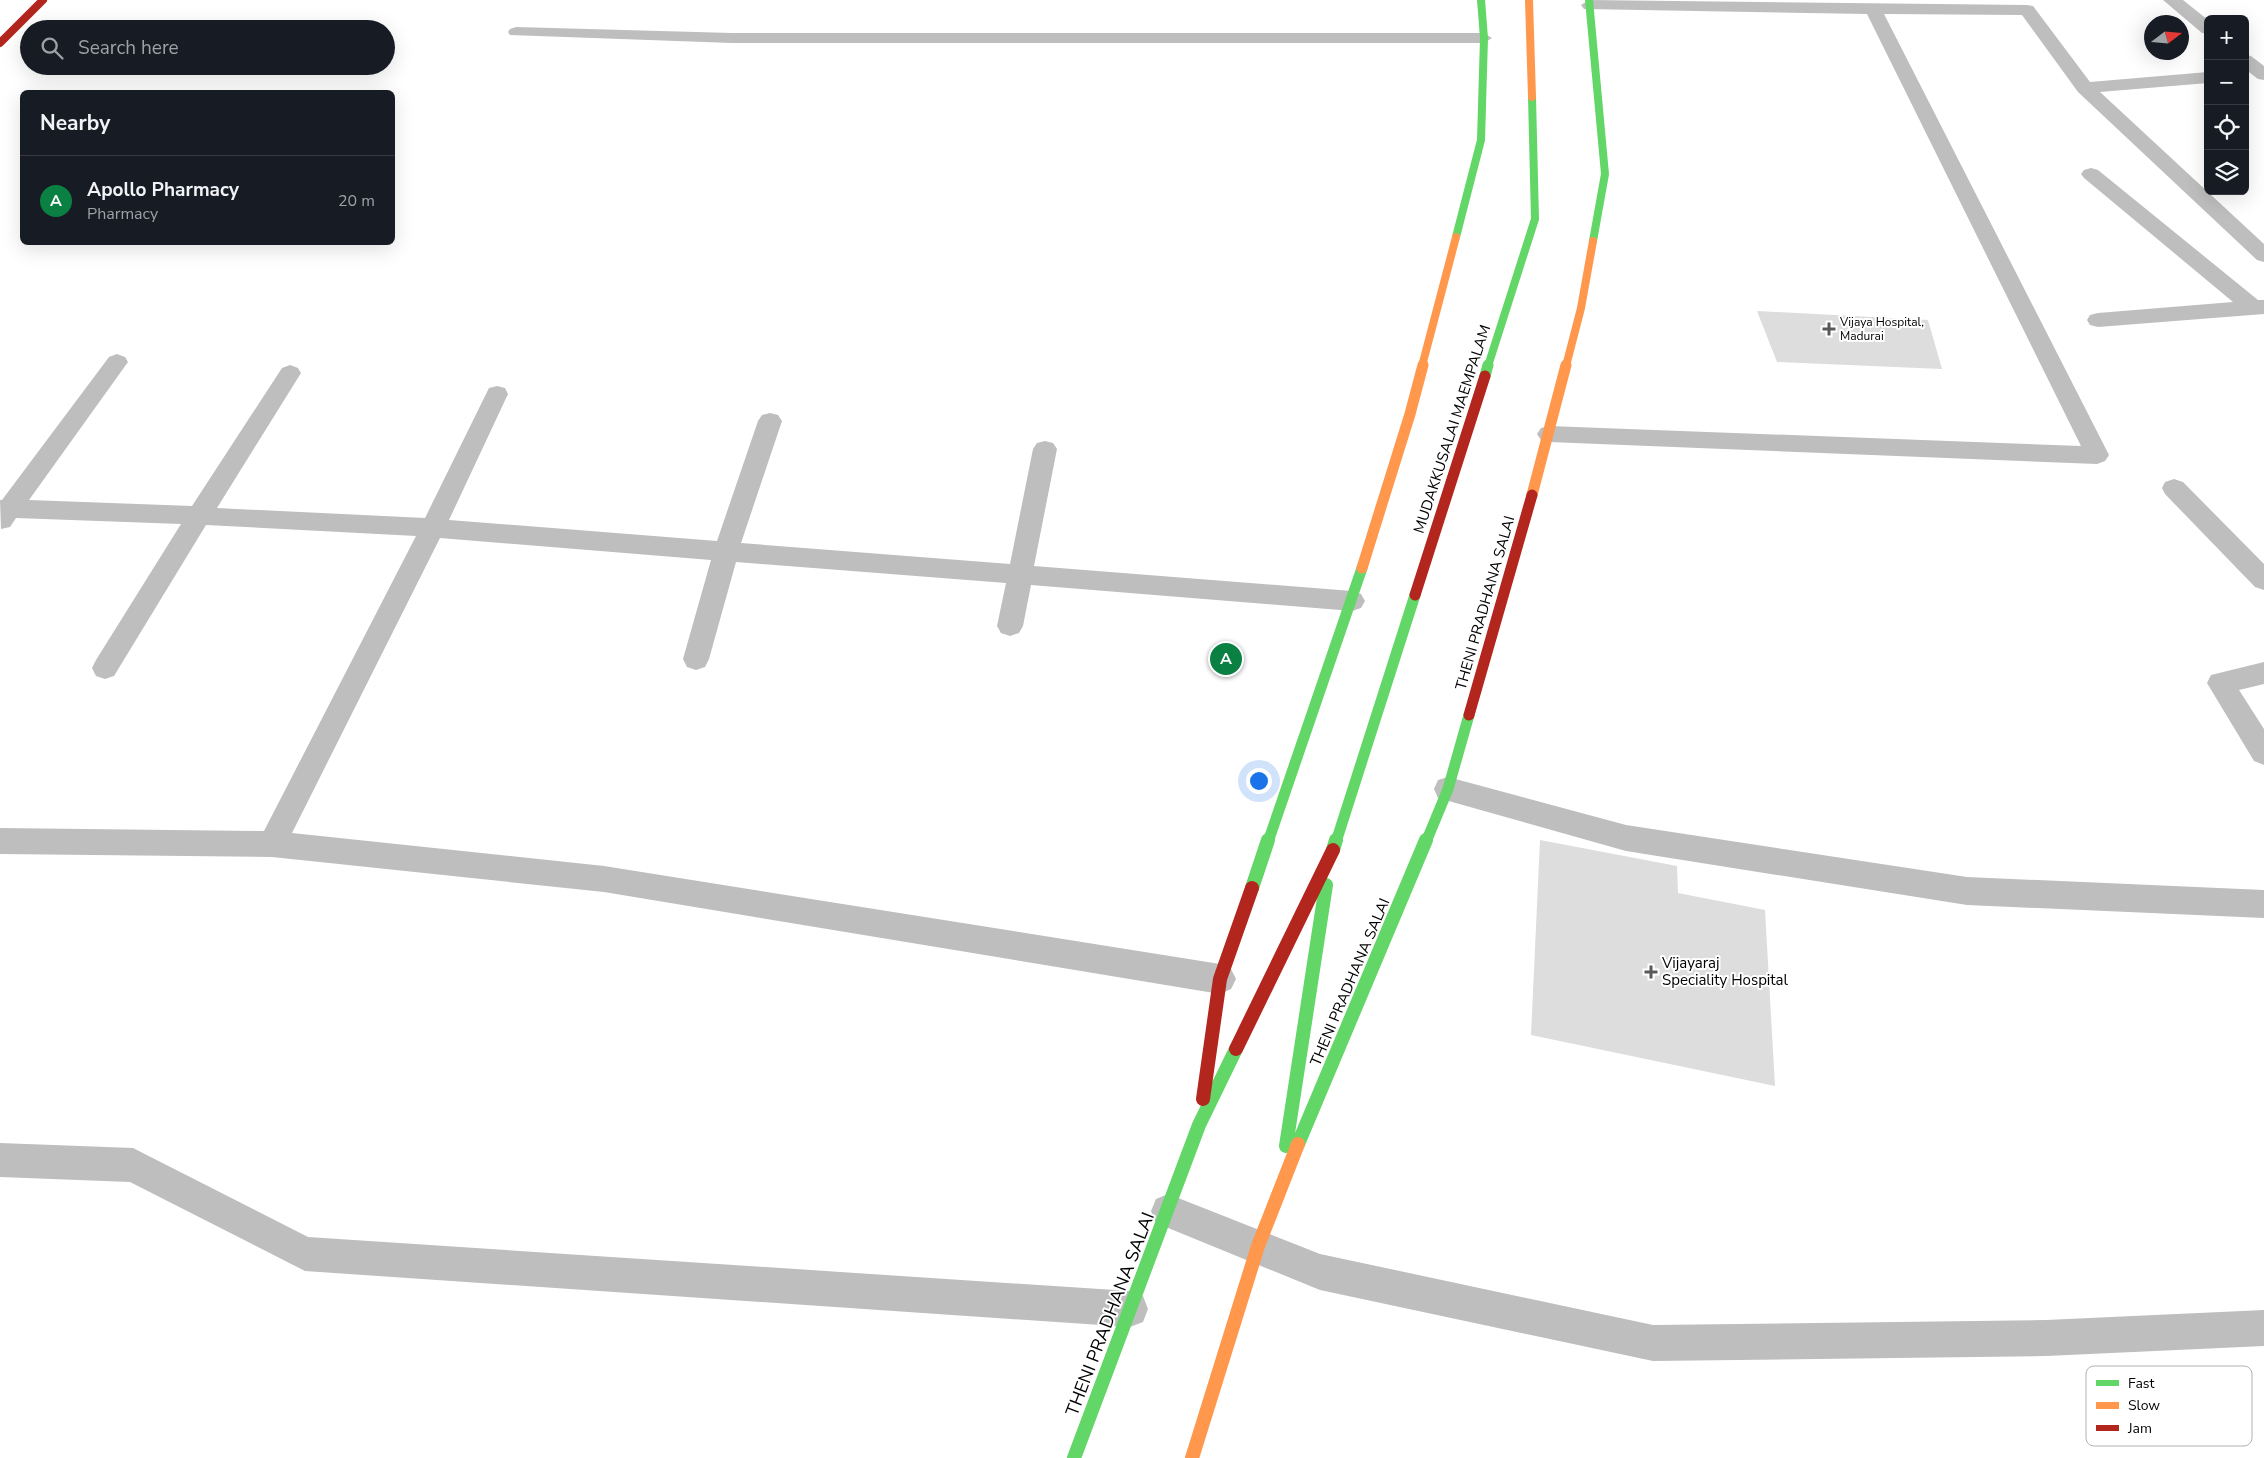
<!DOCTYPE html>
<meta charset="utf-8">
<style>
body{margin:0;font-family:"Nunito Sans",sans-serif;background:#20242c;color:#f1f3f6}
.controls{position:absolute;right:15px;top:15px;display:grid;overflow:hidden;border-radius:8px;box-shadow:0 5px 20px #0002}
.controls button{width:45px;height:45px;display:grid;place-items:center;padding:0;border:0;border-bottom:1px solid #363941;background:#171b24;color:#f1f3f6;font:25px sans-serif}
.compass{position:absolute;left:2144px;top:15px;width:45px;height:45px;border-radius:50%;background:#171b24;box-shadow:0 5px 20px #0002;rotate:74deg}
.you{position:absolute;left:1258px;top:780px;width:18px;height:18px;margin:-12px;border:4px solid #fff;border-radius:50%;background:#1a73e8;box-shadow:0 0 0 8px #1a73e833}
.badge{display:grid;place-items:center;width:32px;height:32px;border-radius:50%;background:#0b8043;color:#fff;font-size:16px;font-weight:700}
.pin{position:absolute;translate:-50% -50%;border:2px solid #fff;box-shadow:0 1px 5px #0006}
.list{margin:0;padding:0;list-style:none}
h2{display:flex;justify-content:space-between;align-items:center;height:65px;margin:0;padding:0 20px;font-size:21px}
h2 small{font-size:16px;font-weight:400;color:#9ea1a6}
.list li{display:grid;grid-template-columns:32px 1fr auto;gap:15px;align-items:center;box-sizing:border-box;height:90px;padding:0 20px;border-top:1px solid #363941}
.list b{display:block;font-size:19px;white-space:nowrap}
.list p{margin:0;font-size:16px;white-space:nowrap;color:#9ea1a6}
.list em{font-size:16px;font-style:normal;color:#9ea1a6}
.icon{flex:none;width:28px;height:28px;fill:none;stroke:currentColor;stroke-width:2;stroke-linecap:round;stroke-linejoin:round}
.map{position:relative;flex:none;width:2264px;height:1458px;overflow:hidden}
.search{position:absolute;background:#171b24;box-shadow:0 5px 20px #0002;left:20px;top:20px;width:375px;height:55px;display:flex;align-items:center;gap:12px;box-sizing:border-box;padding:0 18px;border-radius:28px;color:#9ea1a6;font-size:19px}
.panel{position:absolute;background:#171b24;box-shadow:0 5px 20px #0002;left:20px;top:90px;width:375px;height:155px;border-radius:8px}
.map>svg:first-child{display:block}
.building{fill:#ddd}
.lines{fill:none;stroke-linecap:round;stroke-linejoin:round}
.lane{fill:#bebebe;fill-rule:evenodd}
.street{fill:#bebebe;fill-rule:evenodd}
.fast-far2{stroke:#63d668;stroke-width:8}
.fast-far1{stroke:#63d668;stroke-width:11}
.fast{stroke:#63d668;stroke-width:14}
.slow-far2{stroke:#ff974d;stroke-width:8}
.slow-far1{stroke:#ff974d;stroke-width:11}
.slow{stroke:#ff974d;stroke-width:14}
.jam-far2{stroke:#b3261e;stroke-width:8}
.jam-far1{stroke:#b3261e;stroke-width:11}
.jam{stroke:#b3261e;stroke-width:14}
.poi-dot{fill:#595959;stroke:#fff;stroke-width:2}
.labels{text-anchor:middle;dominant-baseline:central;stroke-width:4;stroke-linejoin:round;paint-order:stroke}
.far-poi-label{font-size:12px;fill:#000;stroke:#fff;text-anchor:start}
.street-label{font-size:15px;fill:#000;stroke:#fff}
.poi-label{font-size:15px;fill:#000;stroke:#fff;text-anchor:start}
.near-street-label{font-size:18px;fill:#000;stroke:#fff}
.key{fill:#fff;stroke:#b2b2b2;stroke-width:1}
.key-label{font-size:14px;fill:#000}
</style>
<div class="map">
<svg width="2264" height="1458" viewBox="0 0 2264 1458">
<rect width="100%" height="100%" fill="#fff"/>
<path class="building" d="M1757,311L1928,320L1942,369L1777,362Z
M1540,840L1677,866L1678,893L1765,910L1775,1086L1531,1035Z"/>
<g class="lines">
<path class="lane" d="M516,27L732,33H1484L1492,38L1484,43H732L510,35L508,32L510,29Z"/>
<path class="street" d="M1589,0L2027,5L2033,6L2090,82L2208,72V83L2100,92L2264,244V262L2257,260L2078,92L2022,15L1884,14L2109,455L2105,461L2097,464L1549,442L1541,440L1537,434L1541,428L1549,426L2081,446L1867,14L1584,9L1581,5Z
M2163,0H2183L2208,20V34L2202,33Z
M2245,55L2251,56L2264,66V80L2258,79L2245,69Z
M2091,168L2098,170L2258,300H2264V314L2098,327L2090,325L2087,320L2090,315L2098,313L2233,302L2084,178L2081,174L2084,170Z
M117,354L125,357L128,362L29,500L192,506L282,368L290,365L298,368L301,373L217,508L425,518L486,394L489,388L497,386L505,388L508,394L449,520L717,541L758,421L762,415L770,413L778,415L782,421L741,543L1010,564L1033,449L1037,443L1045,441L1053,443L1057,449L1034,566L1352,591L1361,594L1365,601L1361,608L1352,611L1031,585L1023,626L1019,633L1010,636L1001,633L997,626L1006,583L736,562L709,659L705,667L696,670L687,667L683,659L711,560L440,538L292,833L604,866L1220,964L1231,969L1236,979L1231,989L1220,994L604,892L272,857L0,854V828L264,831L416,536L206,525L114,676L105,679L96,676L92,668L96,660L181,524L16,518L10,527L1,529L0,500H2L109,357Z
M2174,479L2183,482L2264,564V590L2255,587L2165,494L2162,488L2165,482Z
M2264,662V684L2239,690L2264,729V765L2254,761L2207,683L2211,675Z
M1448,777L1626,825L1967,877L2264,890V918L1967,905L1626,851L1438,798L1434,789L1438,780Z
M0,1143L133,1148L308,1237L1130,1291L1143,1296L1148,1309L1143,1322L1130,1327L305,1271L130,1182L0,1177Z
M1168,1194L1320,1254L1653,1325L2046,1320L2264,1310V1346L2046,1356L1653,1361L1320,1290L1156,1223L1151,1211L1156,1199Z"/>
<path class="fast-far2" d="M1589,0L1605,174L1593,241
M1456,237L1481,140L1484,38L1481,0
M1488,366L1535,219L1532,97"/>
<path class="fast-far1" d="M1485,376L1488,365
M1268,842L1362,568
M1336,842L1415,595
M1426,842L1448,789L1469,715"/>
<path class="fast" d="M1333,850L1336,840
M1252,888L1268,840
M1298,1144L1426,840
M1286,1146L1326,885
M1074,1458L1199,1125L1236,1049"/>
<path class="slow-far2" d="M1529,0L1532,97
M1422,366L1456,237
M1566,366L1581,308L1593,241"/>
<path class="slow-far1" d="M1532,495L1566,365
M1362,568L1410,414L1423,365"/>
<path class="slow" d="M1192,1458L1258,1246L1298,1144"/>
<path class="jam-far2" d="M0,43L43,0"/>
<path class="jam-far1" d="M1415,595L1485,376
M1469,715L1532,495"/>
<path class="jam" d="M1236,1049L1333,850
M1203,1099L1220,979L1252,888"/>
</g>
<g class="poi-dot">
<path d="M1826.5 321.5h5v5h5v5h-5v5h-5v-5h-5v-5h5z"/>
<path d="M1648.5 964.5h5v5h5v5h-5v5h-5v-5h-5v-5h5z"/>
</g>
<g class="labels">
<g class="far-poi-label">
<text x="1840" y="322">Vijaya Hospital,<tspan x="1840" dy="14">Madurai</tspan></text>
</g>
<g class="street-label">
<text transform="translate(1452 429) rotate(-72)">MUDAKKUSALAI MAEMPALAM</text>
<text transform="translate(1485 603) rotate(-74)">THENI PRADHANA SALAI</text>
<text transform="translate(1350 982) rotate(-67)">THENI PRADHANA SALAI</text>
</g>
<g class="poi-label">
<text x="1662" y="963">Vijayaraj<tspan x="1662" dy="17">Speciality Hospital</tspan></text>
</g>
<g class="near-street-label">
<text transform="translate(1110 1314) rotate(-69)">THENI PRADHANA SALAI</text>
</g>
</g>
<rect x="2086" y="1366" width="166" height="80" rx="8" class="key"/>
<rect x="2096" y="1380" width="23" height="6" fill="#63d668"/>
<rect x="2096" y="1402" width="23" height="7" fill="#ff974d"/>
<rect x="2096" y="1425" width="23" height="6" fill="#b3261e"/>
<g class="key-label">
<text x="2128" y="1388">Fast</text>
<text x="2128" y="1410">Slow</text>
<text x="2128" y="1433">Jam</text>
</g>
</svg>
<div class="controls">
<button>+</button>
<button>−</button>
<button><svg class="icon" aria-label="locate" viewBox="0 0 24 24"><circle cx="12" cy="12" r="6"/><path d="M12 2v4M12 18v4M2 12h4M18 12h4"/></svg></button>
<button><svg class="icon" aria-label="layers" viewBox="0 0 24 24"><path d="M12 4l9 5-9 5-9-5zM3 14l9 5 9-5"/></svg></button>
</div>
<svg class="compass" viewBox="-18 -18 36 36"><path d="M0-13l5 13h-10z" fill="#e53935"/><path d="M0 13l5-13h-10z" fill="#9ea1a6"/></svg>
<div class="you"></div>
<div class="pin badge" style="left:1226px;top:659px">A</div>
<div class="search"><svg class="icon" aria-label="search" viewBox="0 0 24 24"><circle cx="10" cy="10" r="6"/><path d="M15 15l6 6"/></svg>Search here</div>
<section class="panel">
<h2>Nearby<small></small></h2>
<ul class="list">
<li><span class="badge">A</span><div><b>Apollo Pharmacy</b><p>Pharmacy</p></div><em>20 m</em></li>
</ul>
</section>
</div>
